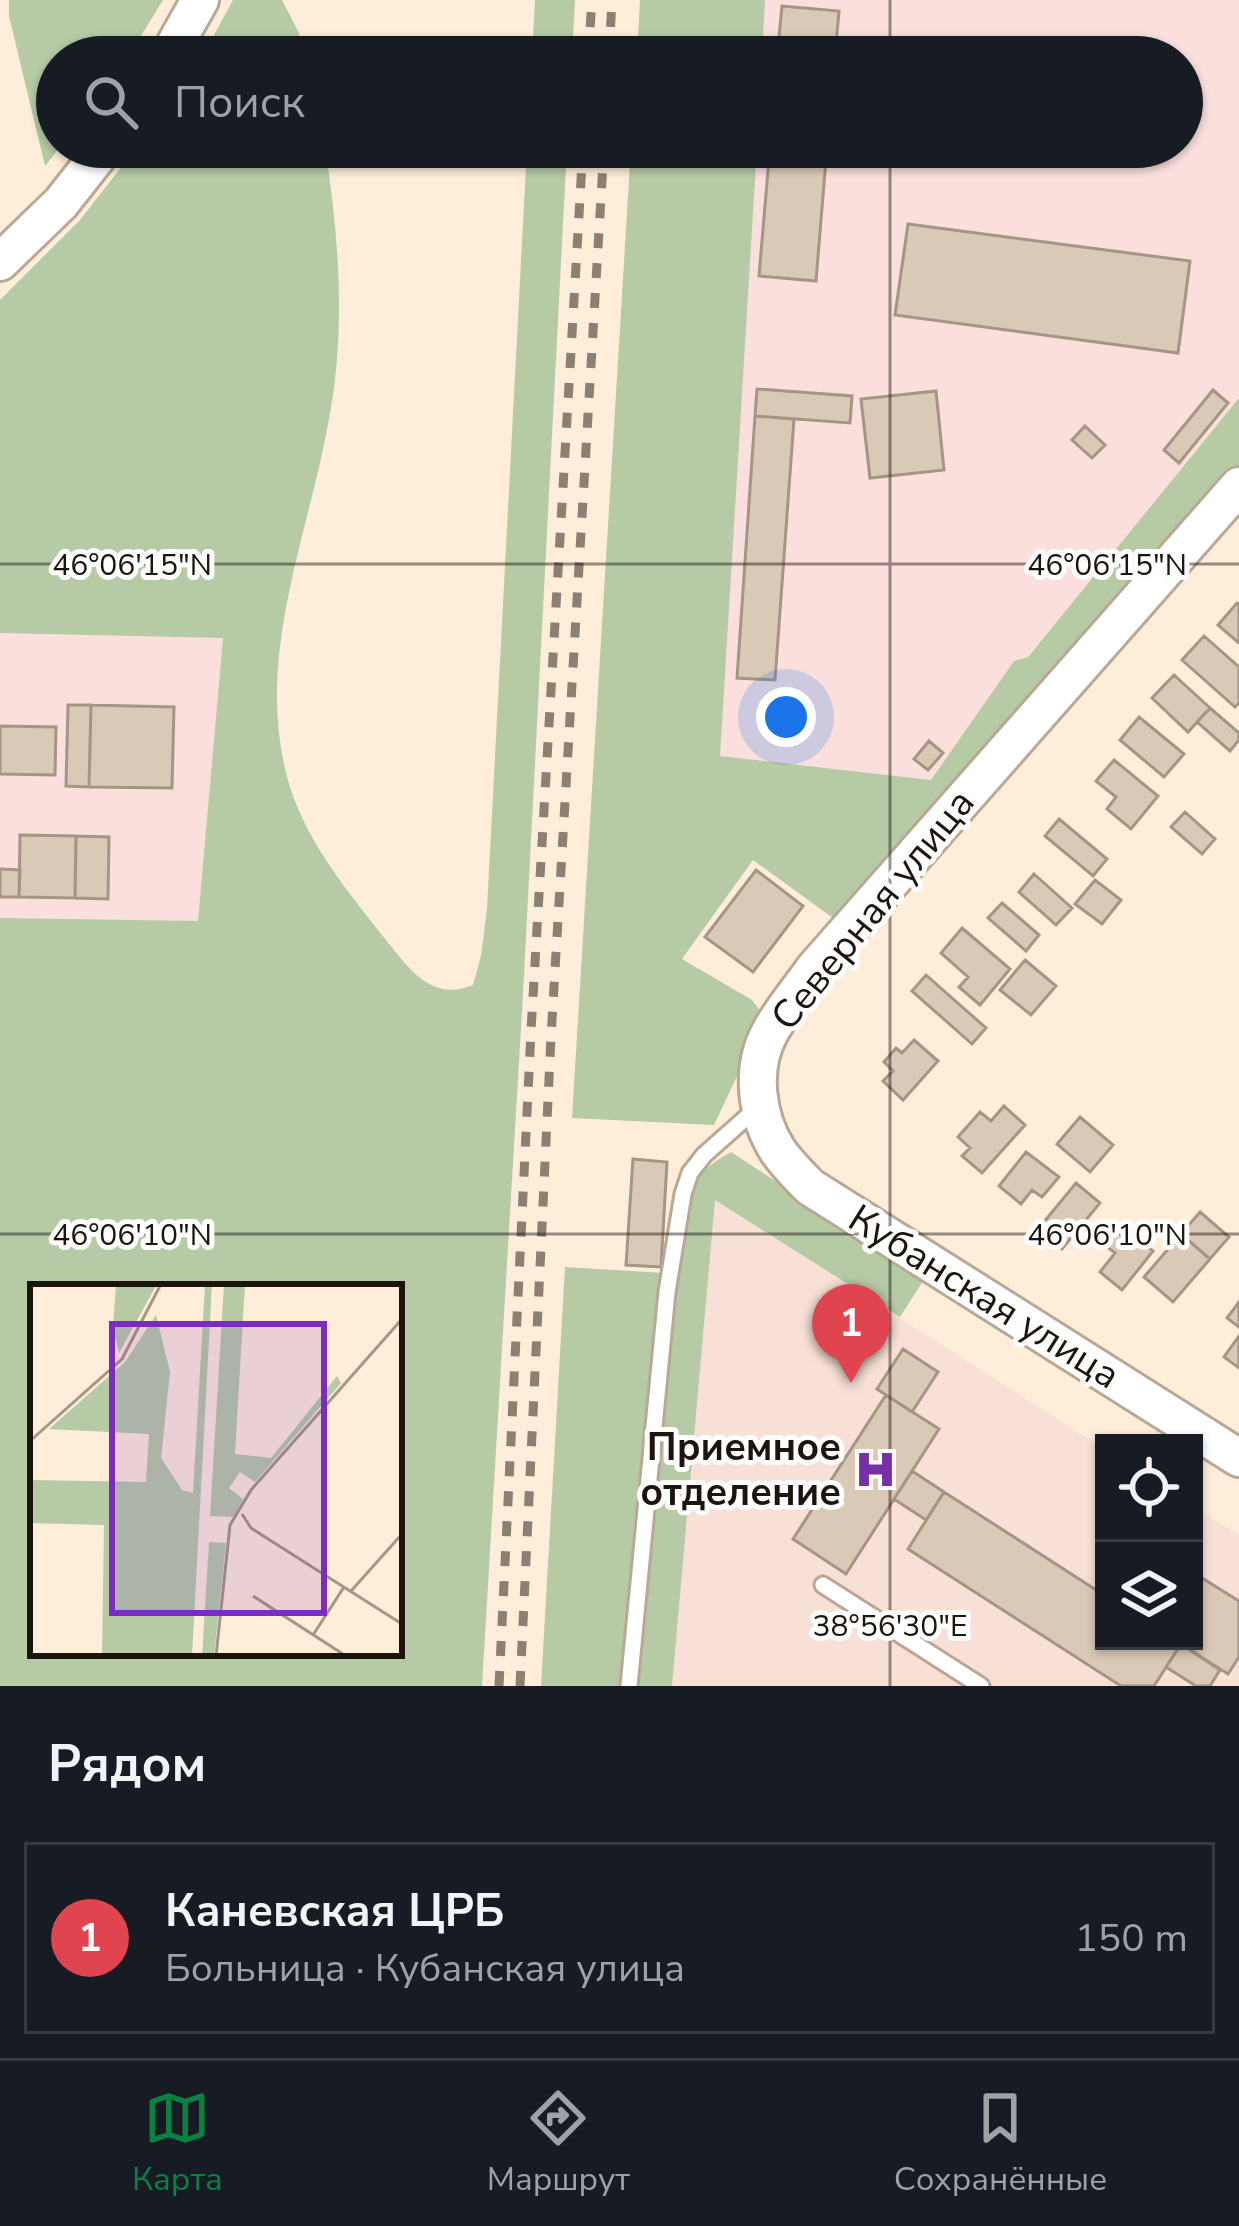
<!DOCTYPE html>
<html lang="ru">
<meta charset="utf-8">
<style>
body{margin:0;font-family:"Nunito Sans",sans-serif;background:#242831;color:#f1f3f6}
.controls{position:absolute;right:36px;bottom:36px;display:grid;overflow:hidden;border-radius:0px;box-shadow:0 3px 9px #0004}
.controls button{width:108px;height:108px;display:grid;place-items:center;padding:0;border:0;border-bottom:3px solid #363941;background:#171b24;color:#f1f3f6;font:60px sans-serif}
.you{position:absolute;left:786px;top:717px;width:42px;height:42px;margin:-30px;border:9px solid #fff;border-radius:50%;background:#1a73e8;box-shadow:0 0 0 18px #1a73e833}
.badge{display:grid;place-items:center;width:78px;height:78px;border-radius:50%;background:#0b8043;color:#fff;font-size:39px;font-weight:700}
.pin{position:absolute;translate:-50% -99px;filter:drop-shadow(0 3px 6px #0008)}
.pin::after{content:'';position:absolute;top:63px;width:42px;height:36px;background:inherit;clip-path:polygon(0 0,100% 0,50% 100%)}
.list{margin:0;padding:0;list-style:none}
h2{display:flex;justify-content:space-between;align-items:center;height:156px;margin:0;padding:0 48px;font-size:51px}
h2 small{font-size:39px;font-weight:400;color:#9ea1a6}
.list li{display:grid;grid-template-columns:78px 1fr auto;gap:36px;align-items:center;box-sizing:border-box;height:192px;margin:0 24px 24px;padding:0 24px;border:3px solid #363941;border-radius:0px}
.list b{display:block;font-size:45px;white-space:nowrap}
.list p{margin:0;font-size:39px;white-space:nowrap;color:#9ea1a6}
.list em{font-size:39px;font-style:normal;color:#9ea1a6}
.icon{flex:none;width:66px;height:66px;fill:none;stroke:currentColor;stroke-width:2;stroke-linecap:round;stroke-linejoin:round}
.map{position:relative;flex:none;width:1239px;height:1686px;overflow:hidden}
.search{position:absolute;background:#171b24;box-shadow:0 3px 9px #0004;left:36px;right:36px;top:36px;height:132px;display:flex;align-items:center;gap:30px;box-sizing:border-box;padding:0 42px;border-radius:66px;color:#9ea1a6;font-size:45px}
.sheet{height:372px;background:#171b24}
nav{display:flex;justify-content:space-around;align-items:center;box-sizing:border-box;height:168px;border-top:3px solid #363941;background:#171b24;font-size:33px;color:#9ea1a6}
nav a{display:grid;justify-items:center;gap:6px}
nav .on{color:#0b8043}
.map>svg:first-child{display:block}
.industrial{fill:#fadfdd}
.medical{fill:#f8e0d6}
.green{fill:#b5caa5;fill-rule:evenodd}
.building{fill:#dac9b6;stroke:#a59583;stroke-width:3}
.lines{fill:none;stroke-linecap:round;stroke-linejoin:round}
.service-casing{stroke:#b9a895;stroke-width:21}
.tertiary-casing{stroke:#b9a895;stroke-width:42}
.service{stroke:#fff;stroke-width:15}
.tertiary{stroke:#fff;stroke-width:36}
.rail{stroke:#8b8072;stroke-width:9;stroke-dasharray:15 15;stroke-linecap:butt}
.ticks{fill:none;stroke:#1b150e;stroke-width:3;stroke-opacity:0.45}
.labels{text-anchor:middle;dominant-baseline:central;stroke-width:10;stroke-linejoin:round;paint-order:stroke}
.street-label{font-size:39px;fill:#1b150e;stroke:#fdfdfd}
.poi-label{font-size:39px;font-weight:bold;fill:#1b150e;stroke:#fdfdfd;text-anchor:end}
.inset-road{fill:none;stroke:#a39788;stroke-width:3}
.view{fill:#7b2cbf;fill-opacity:0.15;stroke:#7b2cbf;stroke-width:6}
.inset-edge{fill:none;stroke:#1b150e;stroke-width:6}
.ticks-label{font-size:30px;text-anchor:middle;fill:#1b150e;stroke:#fdfdfd;stroke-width:10;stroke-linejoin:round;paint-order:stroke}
</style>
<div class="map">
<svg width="1239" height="1686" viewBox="0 0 1239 1686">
<rect width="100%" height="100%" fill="#feedd9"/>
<path class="industrial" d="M765,0H1239V398L1027,657L1014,661L931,780L719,756L757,147H1182V57H762Z
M0,633L223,638L198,922L0,918Z"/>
<path class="medical" d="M715,1199L1104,1449V1641H1194V1507L1239,1535V1686H672Z"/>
<path class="green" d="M9,0H163L128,57H57V147H60L45,166L9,16Z
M233,0H282L299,33L305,57H202Z
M535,0H575L572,57H532Z
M640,0H765L762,57H637Z
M137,147H325C339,237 346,329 329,419C308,537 255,656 287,777C303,838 348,892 386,940C410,970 432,1002 473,985L481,956L487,909L527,147H567L523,994L482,1686H0V918L198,921L223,638L0,633V300L80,220ZM33,1287H399V1653H33Z
M631,147H757L720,756L931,780L1014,661L1028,657L1239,398V464L844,915L833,918L753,860L682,959L752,1000L765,1017L714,1125L572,1118Z
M731,1152L925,1278L900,1317L715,1200L672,1686H638L678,1277C682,1250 684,1199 699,1177C706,1167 720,1158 731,1152Z
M565,1267L665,1273L660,1294L622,1686H541Z"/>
<path class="building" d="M782,6L839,11L835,57H777Z
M770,147H827L816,281L759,276Z
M908,224L1190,261L1178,353L895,315Z
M757,389L852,396L850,423L755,416Z
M1213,390L1228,403L1179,463L1164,450Z
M936,391L944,470L870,478L861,399Z
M755,416L794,419L775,680L737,678Z
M1085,426L1105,445L1092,458L1072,440Z
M1237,603L1239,604V643L1218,625Z
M1204,636L1239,667V703L1235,707L1182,660Z
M1174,675L1210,708L1188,732L1152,698Z
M68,705H91L89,787L66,786Z
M91,705L174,707L172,788L89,787Z
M1210,708L1239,733V740L1230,751L1197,722Z
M1139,717L1184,754L1164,777L1120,740Z
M0,726L56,727L55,775L0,774Z
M929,741L943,753L928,770L914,759Z
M1114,760L1158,796L1131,829L1107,809L1116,797L1096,781Z
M1185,812L1215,839L1202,854L1171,827Z
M1059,819L1107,859L1093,876L1045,836Z
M20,835L76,836L75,898L19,897Z
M76,836L109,837L108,899L75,898Z
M0,869L20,870L19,897H0Z
M756,870L803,906L753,972L705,937Z
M1034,874L1072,908L1056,925L1019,892Z
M1095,880L1121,900L1102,924L1075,904Z
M1002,903L1039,935L1026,951L988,918Z
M962,928L1010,969L980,1005L959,987L968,977L941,953Z
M1025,960L1056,986L1031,1015L1000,990Z
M926,975L986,1028L972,1044L912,991Z
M914,1040L938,1061L903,1100L883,1081L893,1071L884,1062L896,1048L902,1053Z
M1004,1106L1025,1125L982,1173L962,1156L970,1148L958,1137L980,1112L991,1121Z
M1080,1117L1113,1145L1090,1172L1057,1144Z
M1026,1152L1059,1177L1042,1197L1032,1190L1021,1204L999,1186Z
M633,1159L667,1162L661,1267L626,1265Z
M1076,1183L1100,1203L1062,1249L1038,1229Z
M1200,1212L1229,1237L1210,1259L1181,1234Z
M1119,1224L1153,1251L1122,1290L1100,1272L1115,1253L1103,1244Z
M1181,1234L1210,1259L1173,1302L1144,1277Z
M1239,1302V1327L1227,1318Z
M1239,1336V1368L1224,1357Z
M903,1349L938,1372L912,1412L877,1389Z
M886,1395L939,1429L846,1574L793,1539Z
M912,1471L944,1492L926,1520L894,1499Z
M944,1492L1104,1595V1641H1176L1181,1644L1154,1686H1121L908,1549Z
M1194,1573L1239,1601V1657L1228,1674L1176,1641H1194Z
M1181,1644L1220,1670L1210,1686H1196L1166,1667Z"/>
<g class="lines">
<defs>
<path id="service" d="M823,1585L981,1686
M629,1686L667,1292L683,1194L690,1173L704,1155L757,1108"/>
<path id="tertiary" d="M168,57L200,0
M0,262L61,203L105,147
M1239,486L814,969C800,989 782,1010 770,1032C750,1068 756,1117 778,1151C787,1164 799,1176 810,1187L1239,1458"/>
</defs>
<use href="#service" class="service-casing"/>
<use href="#tertiary" class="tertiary-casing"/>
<use href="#service" class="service"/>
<use href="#tertiary" class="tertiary"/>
<path class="rail" d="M588,57L592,0
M609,57L612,0
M499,1686L531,1031L583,147
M520,1686L551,1037L604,147"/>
</g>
<path class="ticks" d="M890,0V57M890,147V1686M0,564H1239M0,1234H1239"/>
<defs>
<symbol id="hospital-bare" viewBox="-9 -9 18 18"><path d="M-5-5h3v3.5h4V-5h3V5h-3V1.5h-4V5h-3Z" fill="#7530a4" stroke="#fdfdfd" stroke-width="2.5" paint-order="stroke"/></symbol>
</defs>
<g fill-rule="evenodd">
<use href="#hospital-bare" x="846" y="1440" width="59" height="59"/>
</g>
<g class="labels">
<g class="street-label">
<text transform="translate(873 910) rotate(-51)">Северная улица</text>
<text transform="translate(984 1297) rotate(32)">Кубанская улица</text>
</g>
<g class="poi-label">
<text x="841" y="1447">Приемное<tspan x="841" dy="45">отделение</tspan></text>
</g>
</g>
<g transform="translate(30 1284)">
<rect width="372" height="372" fill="#feedd9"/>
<path d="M86,0H127L89,69L83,43ZM175,0H182L162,372H72L74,241L0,239V196L116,198L119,150L19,145L95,78L126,31L140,88L131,174L152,206L163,209ZM194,0H215L205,170L241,174L307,92L311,99L225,198L210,188L199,204L213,215L204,233L180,232ZM179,258L196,259L184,372H172Z" fill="#b5caa5"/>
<path class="inset-road" d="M0,157L92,75L131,0M212,230L221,244L372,340M321,307L372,250M223,312L316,372M283,351L314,303M186,372L200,241L221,206L372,35"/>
<path class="view" d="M82,40H294V329H82Z"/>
<rect width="372" height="372" class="inset-edge"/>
</g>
<g class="ticks-label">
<text x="132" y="575">46°06'15"N</text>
<text x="1107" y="575">46°06'15"N</text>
<text x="132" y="1245">46°06'10"N</text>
<text x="1107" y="1245">46°06'10"N</text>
<text x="890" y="1636">38°56'30"E</text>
</g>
</svg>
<div class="controls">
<button><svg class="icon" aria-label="locate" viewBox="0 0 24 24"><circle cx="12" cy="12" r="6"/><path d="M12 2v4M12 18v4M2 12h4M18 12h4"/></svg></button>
<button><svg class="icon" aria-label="layers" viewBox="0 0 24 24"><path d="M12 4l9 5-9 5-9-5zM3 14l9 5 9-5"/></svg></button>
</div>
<div class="you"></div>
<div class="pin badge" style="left:851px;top:1383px;background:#e0444e">1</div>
<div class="search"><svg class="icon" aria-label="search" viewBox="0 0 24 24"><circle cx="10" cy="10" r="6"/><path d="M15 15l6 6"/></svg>Поиск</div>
</div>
<section class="sheet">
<h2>Рядом<small></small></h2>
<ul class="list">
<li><span class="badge" style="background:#e0444e">1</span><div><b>Каневская ЦРБ</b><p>Больница · Кубанская улица</p></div><em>150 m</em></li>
</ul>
</section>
<nav>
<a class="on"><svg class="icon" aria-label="map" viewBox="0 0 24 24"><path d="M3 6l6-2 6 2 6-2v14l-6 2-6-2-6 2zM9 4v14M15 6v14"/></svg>Карта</a>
<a><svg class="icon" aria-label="directions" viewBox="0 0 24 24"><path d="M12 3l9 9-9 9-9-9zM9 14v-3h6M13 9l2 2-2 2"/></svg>Маршрут</a>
<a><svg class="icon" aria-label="saved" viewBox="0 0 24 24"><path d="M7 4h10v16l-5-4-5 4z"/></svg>Сохранённые</a>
</nav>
